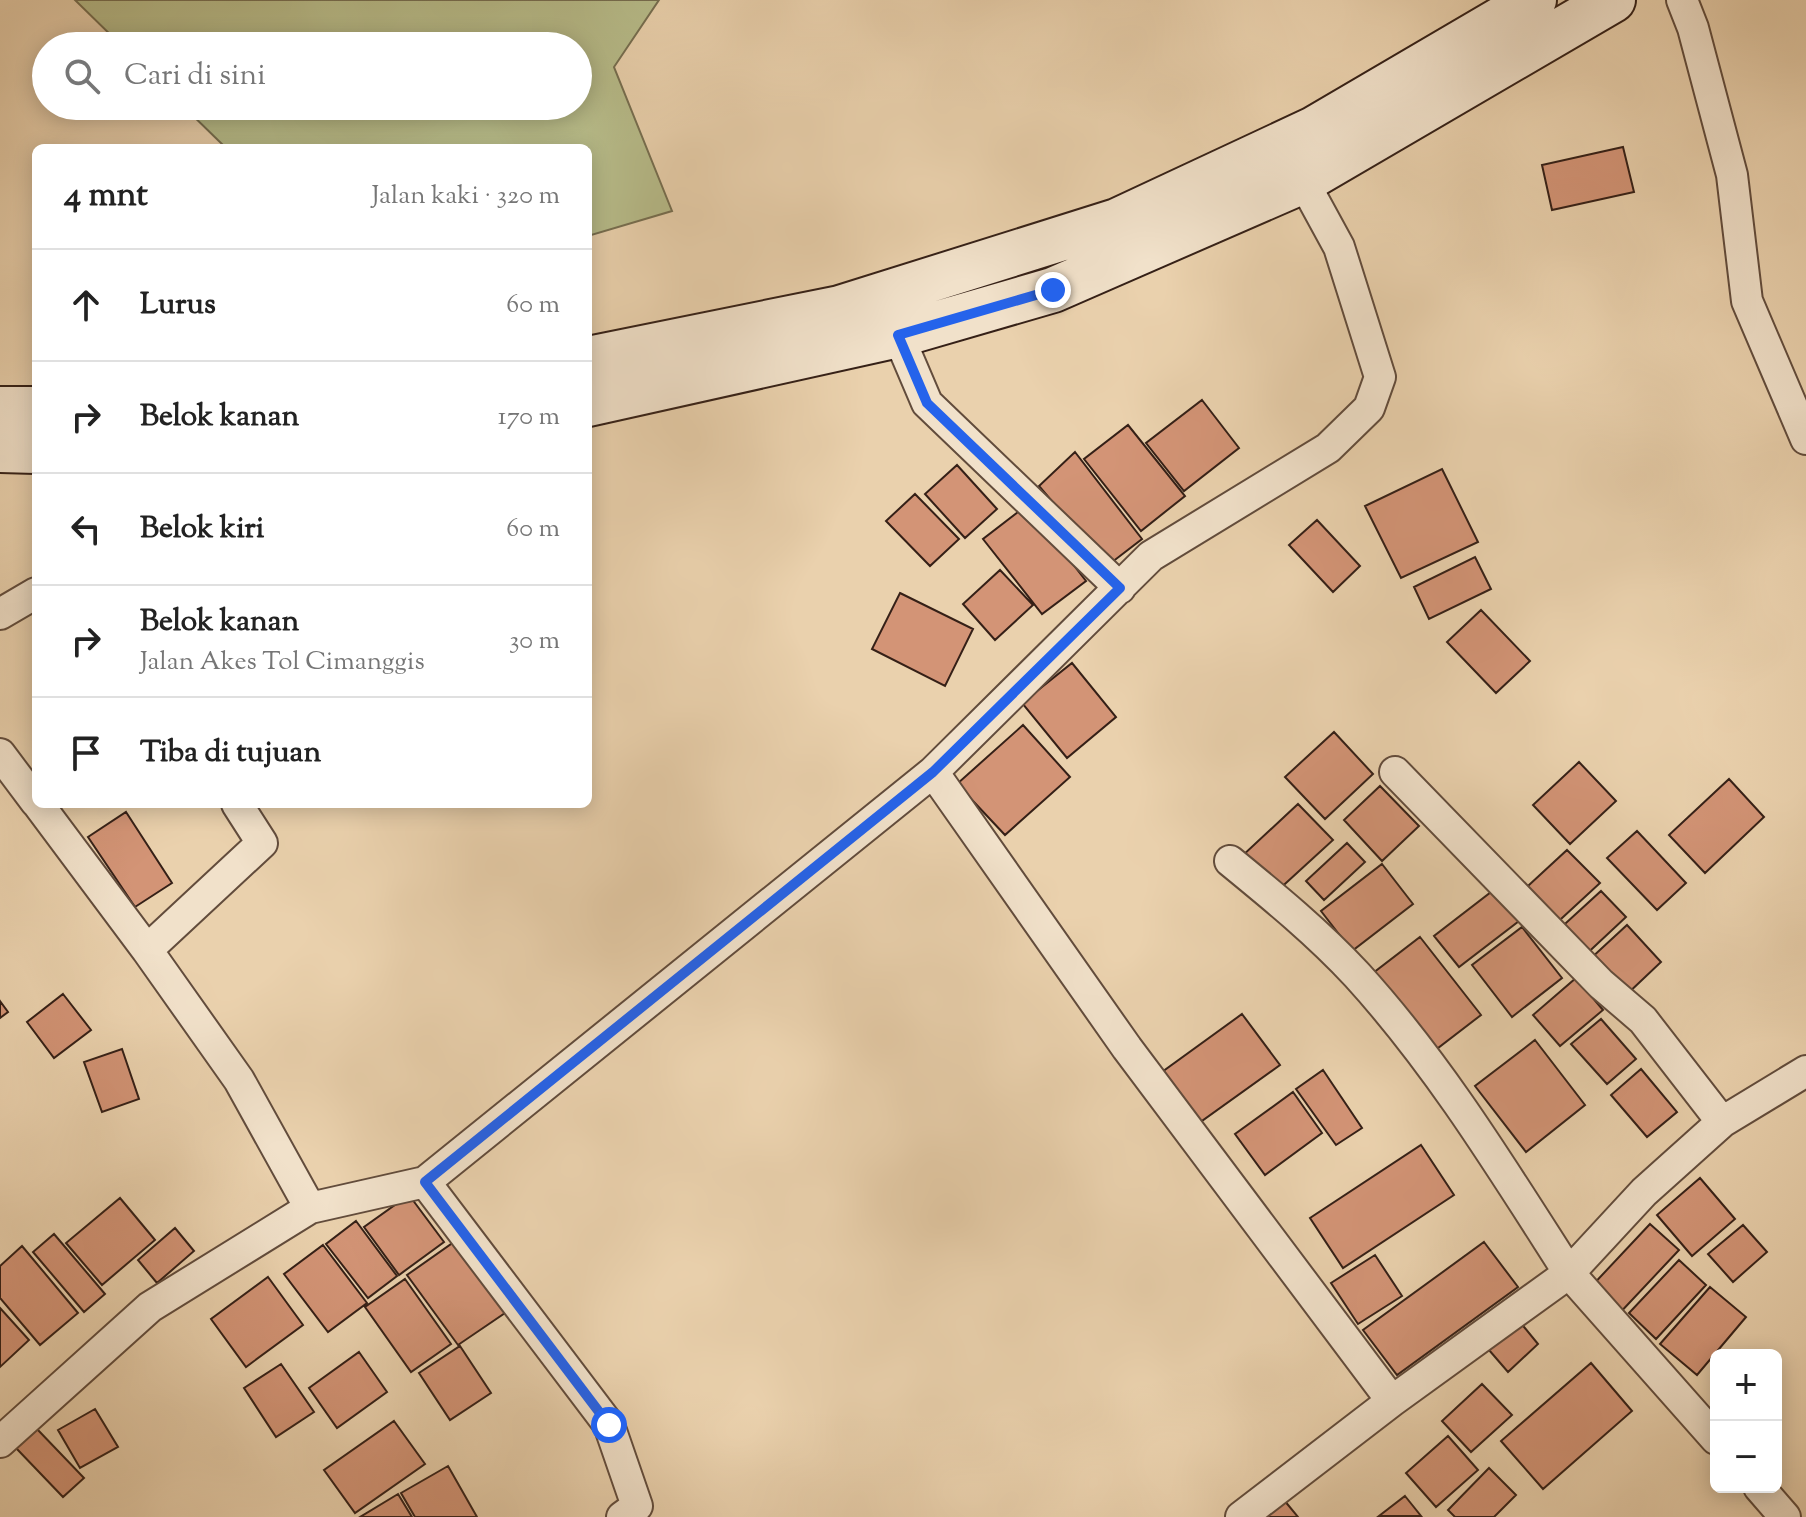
<!DOCTYPE html>
<html lang="id">
<meta charset="utf-8">
<style>
body{margin:0;font-family:"Sorts Mill Goudy",serif;background:#f6f6f6;color:#222}
.controls{position:absolute;right:24px;bottom:24px;display:grid;overflow:hidden;border-radius:12px;box-shadow:0 4px 20px #0003}
.controls button{width:72px;height:72px;display:grid;place-items:center;padding:0;border:0;border-bottom:2px solid #e0e0e0;background:#fff;color:#222;font:40px sans-serif}
.stop{position:absolute;width:24px;height:24px;margin:-18px;border:6px solid #2563eb;border-radius:50%;background:#fff}
.stop.end{background:#2563eb;border-color:#fff;box-shadow:0 2px 8px #0008}
.list{margin:0;padding:0;list-style:none}
h2{display:flex;justify-content:space-between;align-items:center;height:104px;margin:0;padding:0 32px;font-size:34px}
h2 small{font-size:26px;font-weight:400;color:#767676}
.list li{display:grid;grid-template-columns:52px 1fr auto;gap:24px;align-items:center;box-sizing:border-box;height:112px;padding:0 32px;border-top:2px solid #e0e0e0}
.list b{display:block;font-size:30px;white-space:nowrap}
.list p{margin:0;font-size:26px;white-space:nowrap;color:#767676}
.list em{font-size:26px;font-style:normal;color:#767676}
.icon{flex:none;width:44px;height:44px;fill:none;stroke:currentColor;stroke-width:2;stroke-linecap:round;stroke-linejoin:round}
.map{position:relative;flex:none;width:1806px;height:1517px;overflow:hidden}
.search{position:absolute;background:#fff;box-shadow:0 4px 20px #0003;left:32px;top:32px;width:560px;height:88px;display:flex;align-items:center;gap:20px;box-sizing:border-box;padding:0 28px;border-radius:44px;color:#767676;font-size:30px}
.panel{position:absolute;background:#fff;box-shadow:0 4px 20px #0003;left:32px;top:144px;width:560px;height:664px;border-radius:12px}
.map>svg:first-child{display:block}
.green{fill:#b7bc8a;stroke:#766e50;stroke-width:2}
.building{fill:#d39476;stroke:#352017;stroke-width:2}
.lines{fill:none;stroke-linecap:round;stroke-linejoin:round}
.minor-casing{stroke:#624c3c;stroke-width:34}
.secondary-casing{stroke:#352017;stroke-width:48}
.minor{stroke:#f1e1ca;stroke-width:30}
.secondary{stroke:#f1e1ca;stroke-width:44}
.route{stroke:#2563eb;stroke-width:10}
</style>
<div class="map">
<svg width="1806" height="1517" viewBox="0 0 1806 1517">
<rect width="100%" height="100%" fill="#ead1ad"/>
<filter id="stains"><feTurbulence type="fractalNoise" baseFrequency=".0025" numOctaves="4"/><feColorMatrix values="0 0 0 0 .2 0 0 0 0 .09 0 0 0 0 .02 0 0 0 .5 -.17"/></filter>
<radialGradient id="worn" r=".72"><stop offset=".6" stop-color="#630" stop-opacity="0"/><stop offset="1" stop-color="#630" stop-opacity=".3"/></radialGradient>
<path class="green" d="M75,0H659L614,67L672,211L588,236V148H226L183,106H578V46H122Z"/>
<path class="building" d="M1623,147L1634,192L1552,210L1542,165Z
M1202,400L1239,448L1184,491L1146,443Z
M1128,425L1185,496L1141,531L1084,459Z
M1075,452L1142,539L1107,566L1039,486Z
M957,465L997,509L965,538L925,494Z
M1442,469L1478,542L1401,578L1365,506Z
M915,494L959,539L930,566L886,521Z
M1027,505L1086,581L1042,614L983,539Z
M1317,520L1360,566L1333,592L1289,545Z
M1475,557L1491,589L1429,619L1414,587Z
M1000,570L1033,605L995,640L963,604Z
M900,593L973,629L945,686L872,649Z
M1481,610L1530,661L1496,693L1447,642Z
M1072,663L1116,717L1067,758L1022,703Z
M1023,725L1070,777L1005,835L957,784Z
M1334,732L1373,774L1325,819L1285,777Z
M1579,762L1616,801L1570,844L1533,805Z
M1729,779L1764,817L1705,873L1669,835Z
M1380,786L1419,826L1382,861L1344,820Z
M1298,804L1333,840L1275,893L1241,857Z
M126,812L172,883L135,907L88,837Z
M1637,831L1686,883L1657,910L1607,858Z
M1347,843L1365,862L1324,900L1306,881Z
M1567,850L1600,883L1549,930L1517,896Z
M1382,864L1413,904L1352,951L1321,911Z
M1495,889L1519,921L1459,967L1434,936Z
M1601,891L1626,917L1580,960L1555,933Z
M1627,925L1661,962L1624,997L1589,960Z
M1522,927L1562,978L1512,1017L1472,965Z
M1420,937L1481,1015L1425,1058L1364,980Z
M1576,978L1603,1010L1560,1046L1533,1015Z
M63,994L91,1030L54,1058L27,1022Z
M0,1001L8,1012L0,1018Z
M1242,1014L1280,1065L1199,1123L1162,1072Z
M1601,1019L1636,1059L1607,1084L1571,1044Z
M1535,1040L1585,1105L1526,1152L1475,1086Z
M122,1049L139,1099L102,1112L84,1062Z
M1641,1069L1677,1112L1647,1137L1611,1095Z
M1323,1070L1362,1128L1336,1145L1296,1089Z
M1293,1092L1322,1133L1265,1175L1235,1134Z
M1421,1145L1454,1195L1343,1268L1310,1218Z
M1700,1178L1735,1219L1692,1256L1657,1215Z
M409,1195L444,1242L399,1275L364,1227Z
M120,1198L155,1240L102,1285L66,1243Z
M356,1221L397,1276L368,1298L326,1244Z
M1650,1224L1679,1250L1616,1317L1588,1290Z
M1743,1225L1767,1252L1733,1282L1708,1254Z
M175,1228L194,1251L157,1283L138,1260Z
M54,1234L105,1294L84,1312L33,1252Z
M454,1242L505,1313L458,1345L407,1275Z
M1484,1242L1518,1287L1397,1375L1363,1330Z
M323,1245L367,1303L328,1332L284,1274Z
M22,1246L78,1313L40,1345L0,1298V1266Z
M1375,1255L1402,1296L1358,1324L1331,1283Z
M1679,1260L1706,1285L1656,1339L1629,1313Z
M268,1277L303,1325L246,1367L211,1319Z
M405,1279L451,1344L411,1372L365,1307Z
M1710,1287L1746,1317L1697,1375L1660,1344Z
M0,1308L29,1340L0,1367Z
M1520,1322L1538,1344L1508,1372L1489,1350Z
M460,1346L491,1393L450,1420L419,1373Z
M359,1352L387,1392L337,1428L309,1388Z
M1591,1363L1632,1411L1543,1489L1501,1441Z
M281,1364L314,1412L276,1437L244,1388Z
M1482,1384L1512,1415L1471,1452L1442,1421Z
M95,1409L118,1447L80,1468L58,1430Z
M394,1421L425,1464L355,1513L324,1470Z
M37,1429L84,1478L63,1497L16,1448Z
M1448,1436L1478,1470L1436,1507L1406,1473Z
M448,1466L477,1517H415L401,1493Z
M1489,1468L1516,1495L1494,1517H1455L1448,1510Z
M398,1494L412,1517H360Z
M1405,1496L1421,1516H1379Z
M1284,1500L1298,1517H1263Z"/>
<g class="lines">
<defs>
<path id="minor" d="M1682,0L1693,28L1732,175L1747,301L1806,439
M898,335L927,403L1120,588
M0,614L36,593
M0,754L36,802
M933,772L1127,1048L1392,1401
M1395,772L1601,984L1643,1020L1722,1122
M38,804L147,950
M237,804L262,843L147,950L239,1080L310,1208
M1230,861C1274,897 1318,933 1357,975C1439,1065 1503,1170 1569,1273L1644,1192L1722,1122L1806,1071
M425,1182L609,1425L637,1506L622,1517
M0,1442L150,1307L310,1208L425,1182L933,772L1151,556L1328,448L1369,408L1380,377L1339,247L1303,181
M1759,1487L1785,1517
M1241,1517L1392,1401L1569,1273L1716,1439"/>
<path id="secondary" d="M588,359L840,308L1117,221L1314,129L1534,0
M588,404L898,335L1053,290L1303,181L1613,0
M0,409H36
M0,450L36,451"/>
</defs>
<use href="#minor" class="minor-casing"/>
<use href="#secondary" class="secondary-casing"/>
<use href="#minor" class="minor"/>
<use href="#secondary" class="secondary"/>
</g>
<g class="lines">
<path class="route" d="M609,1425L425,1182L933,772L1120,588L927,403L898,335L1053,290"/>
</g>
<rect width="100%" height="100%" filter="url(#stains)"/>
<rect width="100%" height="100%" fill="url(#worn)"/>
</svg>
<div class="controls">
<button>+</button>
<button>−</button>
</div>
<div class="stop" style="left:609px;top:1425px"></div>
<div class="stop end" style="left:1053px;top:290px"></div>
<div class="search"><svg class="icon" aria-label="search" viewBox="0 0 24 24"><circle cx="10" cy="10" r="6"/><path d="M15 15l6 6"/></svg>Cari di sini</div>
<section class="panel">
<h2>4 mnt<small>Jalan kaki · 320 m</small></h2>
<ul class="list">
<li><svg class="icon" aria-label="ahead" viewBox="0 0 24 24"><path d="M12 20V5M6 11l6-6 6 6"/></svg><div><b>Lurus</b></div><em>60 m</em></li>
<li><svg class="icon" aria-label="right" viewBox="0 0 24 24"><path d="M7 20v-9h11M14 6l5 5-5 5"/></svg><div><b>Belok kanan</b></div><em>170 m</em></li>
<li><svg class="icon" aria-label="left" viewBox="0 0 24 24"><path d="M17 20v-9H6M10 6l-5 5 5 5"/></svg><div><b>Belok kiri</b></div><em>60 m</em></li>
<li><svg class="icon" aria-label="right" viewBox="0 0 24 24"><path d="M7 20v-9h11M14 6l5 5-5 5"/></svg><div><b>Belok kanan</b><p>Jalan Akes Tol Cimanggis</p></div><em>30 m</em></li>
<li><svg class="icon" aria-label="arrive" viewBox="0 0 24 24"><path d="M6 21V4h12l-3 4 3 4H6"/></svg><div><b>Tiba di tujuan</b></div></li>
</ul>
</section>
</div>
